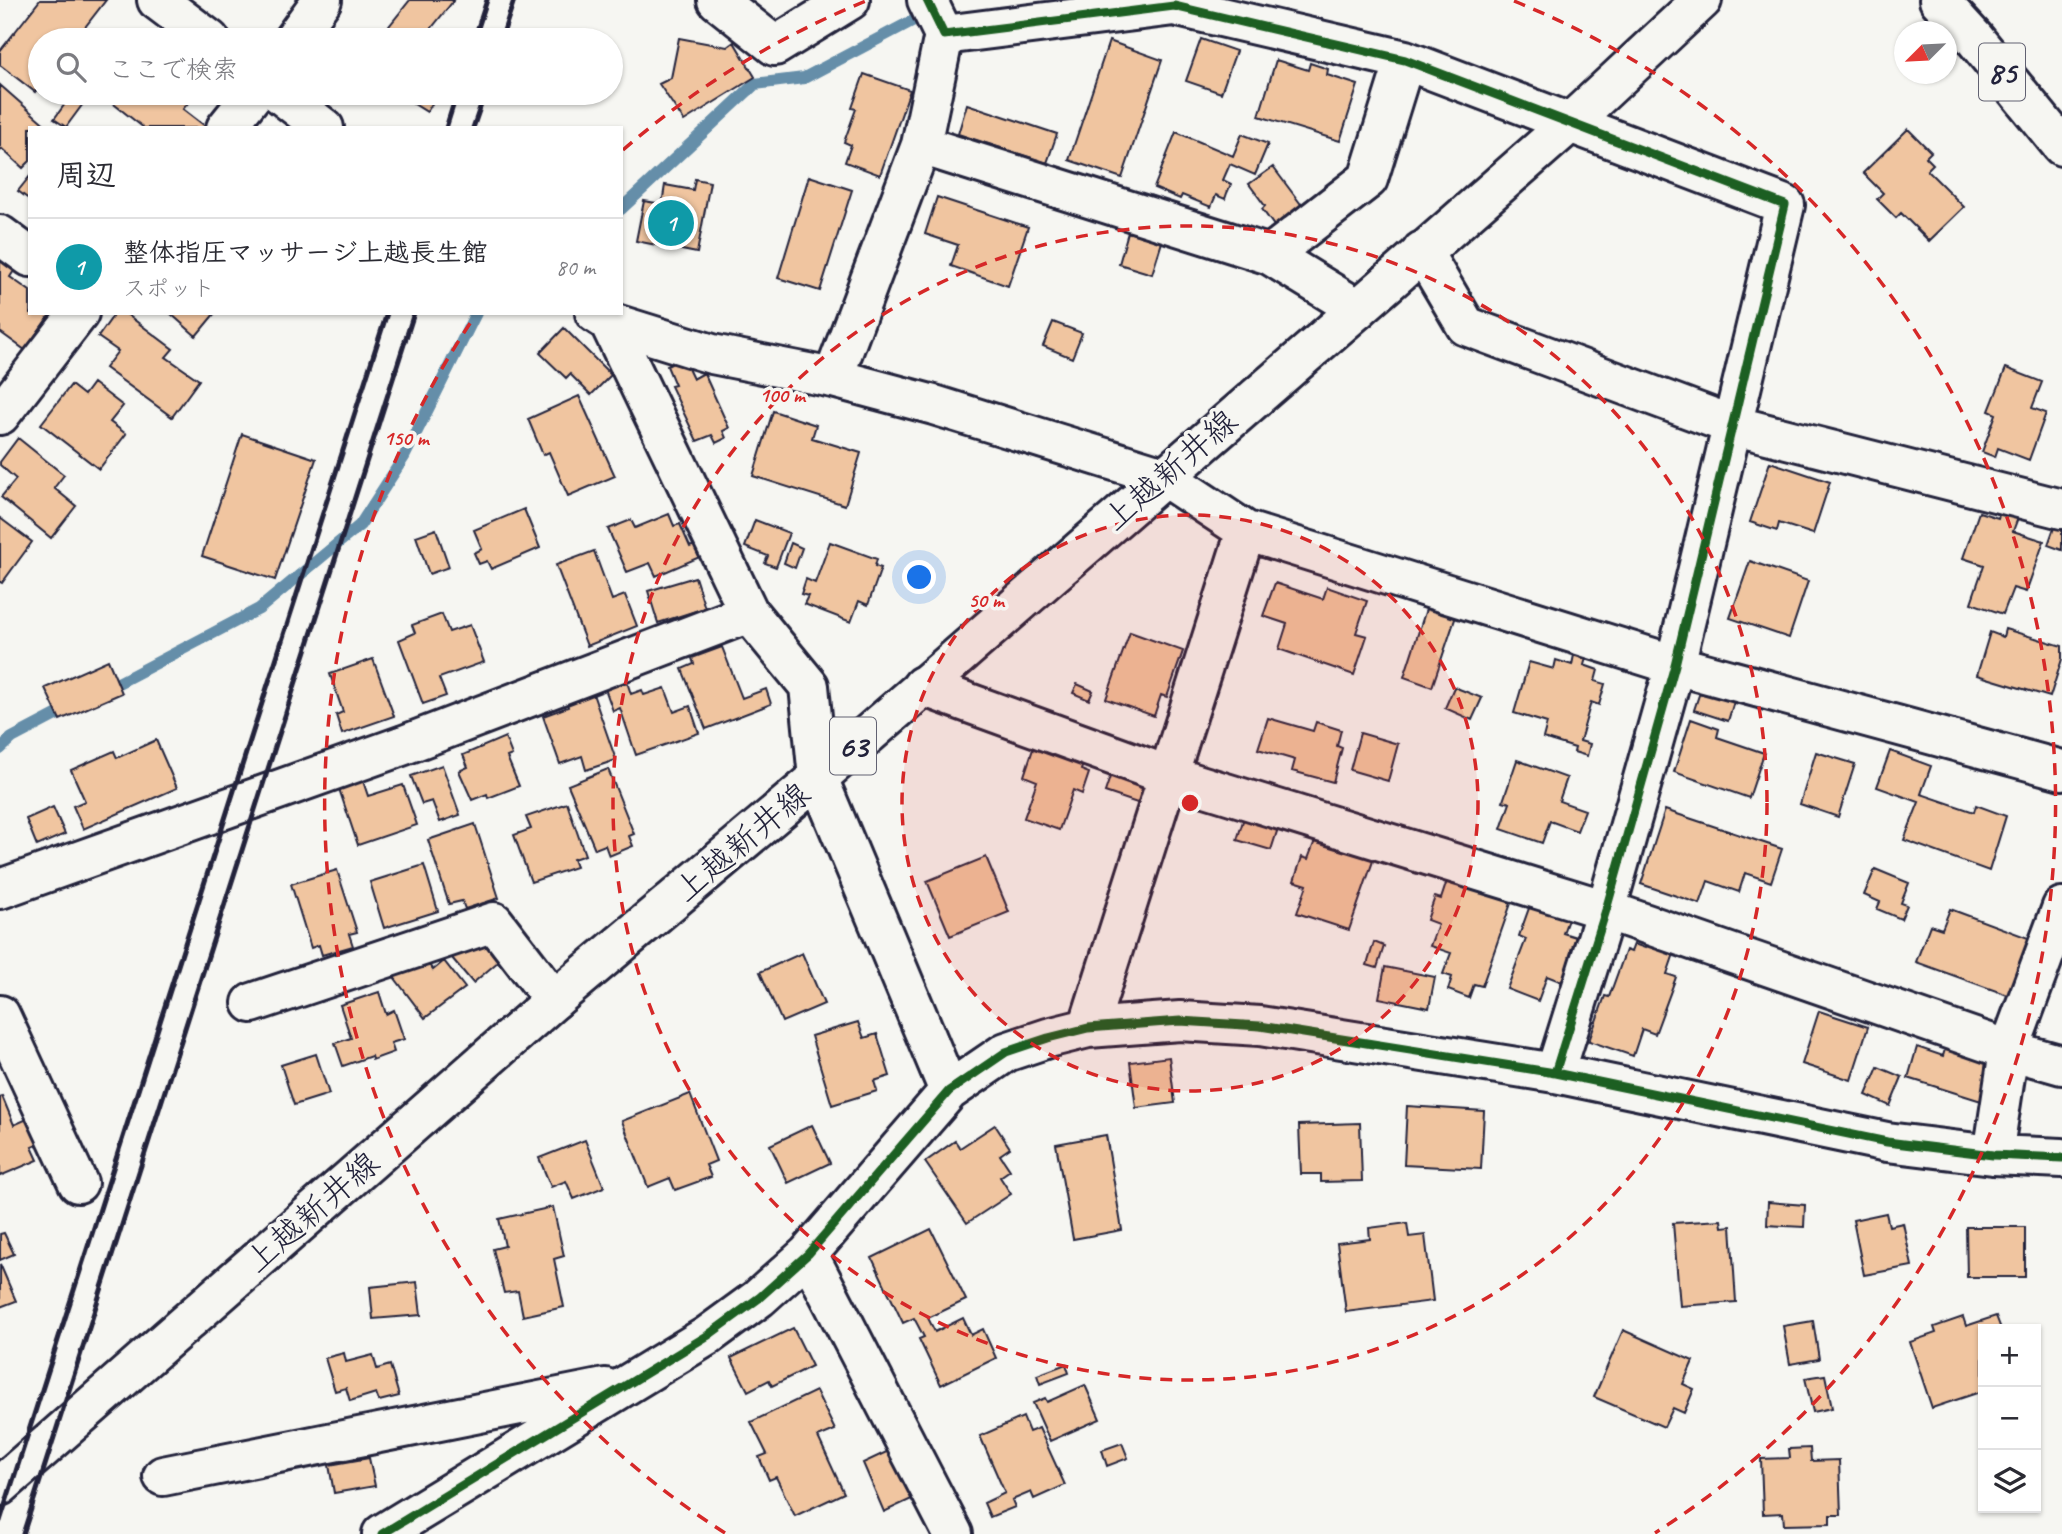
<!DOCTYPE html>
<html lang="ja">
<meta charset="utf-8">
<style>
body{margin:0;font-family:Caveat,"Klee One",sans-serif;background:#f2f2f3;color:#2b2b33}
.controls{position:absolute;right:21px;bottom:21px;display:grid;overflow:hidden;border-radius:0px;box-shadow:0 2px 5px #0004}
.controls button{width:63px;height:63px;display:grid;place-items:center;padding:0;border:0;border-bottom:2px solid #e1e1e2;background:#fff;color:#2b2b33;font:35px sans-serif}
.compass{position:absolute;left:1894px;top:21px;width:63px;height:63px;border-radius:50%;background:#fff;box-shadow:0 2px 5px #0004;rotate:246deg}
.you{position:absolute;left:920px;top:578px;width:24px;height:24px;margin:-18px;border:5px solid #fff;border-radius:50%;background:#1a73e8;box-shadow:0 0 0 10px #1a73e833}
.badge{display:grid;place-items:center;width:46px;height:46px;border-radius:50%;background:#2563eb;color:#fff;font-size:23px;font-weight:700}
.pin{position:absolute;translate:-50% -50%;border:4px solid #fff;box-shadow:0 2px 7px #0006}
.list{margin:0;padding:0;list-style:none}
h2{display:flex;justify-content:space-between;align-items:center;height:91px;margin:0;padding:0 28px;font-size:30px}
h2 small{font-size:23px;font-weight:400;color:#7c7c81}
.list li{display:grid;grid-template-columns:46px 1fr auto;gap:21px;align-items:center;box-sizing:border-box;height:98px;padding:0 28px;border-top:2px solid #e1e1e2}
.list b{display:block;font-size:26px;white-space:nowrap}
.list p{margin:0;font-size:23px;white-space:nowrap;color:#7c7c81}
.list em{font-size:23px;font-style:normal;color:#7c7c81}
.icon{flex:none;width:38px;height:38px;fill:none;stroke:currentColor;stroke-width:2;stroke-linecap:round;stroke-linejoin:round}
.map{position:relative;flex:none;width:2062px;height:1534px;overflow:hidden}
.search{position:absolute;background:#fff;box-shadow:0 2px 5px #0004;left:28px;top:28px;width:595px;height:77px;display:flex;align-items:center;gap:18px;box-sizing:border-box;padding:0 24px;border-radius:38px;color:#7c7c81;font-size:26px}
.panel{position:absolute;background:#fff;box-shadow:0 2px 5px #0004;left:28px;top:126px;width:595px;height:189px;border-radius:0px}
.map>svg:first-child{display:block}
.lines{fill:none;stroke-linecap:round;stroke-linejoin:round}
.stream{stroke:#658ea9;stroke-width:12}
.building{fill:#f0c5a0;stroke:#22223b;stroke-width:2}
.minor-casing{stroke:#22223b;stroke-width:44}
.major-casing{stroke:#22223b;stroke-width:44}
.minor{stroke:#f6f6f2;stroke-width:38}
.major{stroke:#f6f6f2;stroke-width:38}
.rail{stroke:#22223b;stroke-width:5}
.cycleway-casing{stroke:#f6f6f2;stroke-width:13}
.cycleway{stroke:#1b5e20;stroke-width:9}
.ring{fill:none;stroke:#d62828;stroke-width:3.5;stroke-dasharray:12 9}
.labels{text-anchor:middle;dominant-baseline:central;stroke-width:7;stroke-linejoin:round;paint-order:stroke}
.shield{fill:#f6f6f2;stroke:#626272;stroke-width:2}
.shield-label{font-size:32px;font-weight:bold;fill:#22223b}
.street-label{font-size:33px;fill:#22223b;stroke:#f6f6f2}
.centre{fill:#d62828;stroke:#f6f6f2;stroke-width:3.5}
.ring-label{font-size:21px;text-anchor:middle;font-weight:bold;fill:#d62828;stroke:#f6f6f2;stroke-width:7;stroke-linejoin:round;paint-order:stroke}
</style>
<div class="map">
<svg width="2062" height="1534" viewBox="0 0 2062 1534">
<rect width="100%" height="100%" fill="#f6f6f2"/>
<filter id="ink" filterUnits="userSpaceOnUse"><feTurbulence type="fractalNoise" baseFrequency=".0143" numOctaves="2"/><feDisplacementMap in="SourceGraphic" scale="14" xChannelSelector="R" yChannelSelector="G"/><feConvolveMatrix kernelMatrix="1 2 1 2 8 2 1 2 1" color-interpolation-filters="sRGB"/></filter>
<g filter="url(#ink)">
<g class="lines">
<path class="stream" d="M621,209L755,84L804,78L929,12
M103,691L259,609L360,525L404,457L476,313
M0,749L12,738L71,707"/>
</g>
<path class="building" d="M40,0H106L75,40H40V85L35,92L0,65V51Z
M410,0H454L422,40H378Z
M679,38L727,47L734,42L755,77L684,121L659,84L671,78Z
M1201,39L1236,51L1221,93L1186,81Z
M1109,41L1162,60L1122,178L1069,160Z
M1276,60L1308,70L1310,63L1328,69L1327,75L1358,85L1340,141L1259,116Z
M864,74L910,90L880,175L845,162L851,145L844,142L856,109L852,108Z
M0,85L49,128H30V161L23,168L2,149L0,151Z
M73,93H91L66,127L54,119Z
M115,93H196L183,109L205,126L204,128H144L110,101Z
M410,93H434L437,95L427,112L406,99Z
M967,104L1057,134L1047,163L958,134Z
M1908,129L1931,152L1926,157L1933,164L1927,170L1964,207L1929,241L1901,213L1896,218L1877,199L1883,193L1863,173Z
M1176,132L1233,156L1242,134L1268,144L1255,175L1230,164L1223,180L1231,184L1227,193L1225,199L1216,195L1211,207L1182,195L1180,199L1154,188Z
M1273,167L1303,207L1275,227L1262,209L1265,206L1249,184Z
M30,176V200L18,191Z
M809,176L852,190L820,291L778,278Z
M695,179L710,182L697,253L636,241L644,201L662,204L665,185L693,190Z
M937,197L1028,227L1008,286L951,266L958,245L925,234Z
M1128,232L1162,242L1152,274L1119,264Z
M23,257L10,277L30,291V313H51L25,350L0,332V258Z
M115,313H125L173,349L166,357L199,380L172,417L105,368L118,351L98,337Z
M170,313H215L196,336Z
M1053,322L1082,333L1072,358L1043,346Z
M564,328L611,375L591,395L570,374L566,378L540,353Z
M683,358L693,379L704,373L729,428L723,431L726,438L716,443L712,435L697,441L671,386L675,385L667,366Z
M2006,368L2042,382L2032,408L2046,413L2029,460L1998,448L1995,457L1982,452L1996,414L1989,411Z
M93,383L123,406L110,422L126,434L99,469L41,424L71,385L84,395Z
M579,396L615,476L568,496L549,452L543,455L528,419Z
M773,411L816,425L812,438L861,453L845,505L753,476Z
M242,434L316,459L275,580L202,556Z
M18,438L64,475L54,488L76,506L51,538L1,497L16,479L0,465V462Z
M1770,462L1830,482L1813,534L1779,523L1777,531L1750,522Z
M2001,508L2019,515L2013,531L2044,541L2026,592L2013,588L2003,614L1971,603L1984,565L1963,558L1979,512L1998,518Z
M524,509L540,548L491,569L487,561L479,564L474,553L482,549L474,530Z
M669,514L674,526L680,524L690,547L697,544L702,556L656,576L650,563L627,572L608,529L631,520L635,528Z
M0,518L32,542L2,583L0,582Z
M755,520L789,533L776,567L765,563L768,556L745,547Z
M2056,522L2062,524V550L2048,545Z
M436,529L449,567L429,574L416,536Z
M830,542L877,559L875,566L881,568L868,605L859,601L851,622L804,604L808,596L801,594L806,579L815,583Z
M791,543L802,548L795,568L784,563Z
M594,551L612,600L625,595L637,626L587,646L556,565Z
M1750,561L1808,581L1789,638L1730,618Z
M695,577L705,608L658,623L648,591Z
M1275,583L1323,599L1327,587L1367,601L1356,633L1367,636L1354,675L1279,649L1287,624L1263,616Z
M1428,603L1457,613L1432,687L1404,677Z
M442,614L449,632L470,625L484,662L439,678L446,696L423,704L399,640L415,633L412,625Z
M2005,629L2062,646V659L2050,697L1977,675L1990,632L2003,637Z
M1130,632L1183,651L1167,697L1161,695L1154,716L1106,699Z
M722,647L742,698L766,689L771,704L706,729L682,669L694,664L692,658Z
M1574,655L1586,658L1584,665L1598,670L1595,681L1605,684L1599,705L1591,702L1580,741L1590,744L1587,756L1574,752L1575,748L1543,738L1547,723L1514,713L1529,662L1554,669L1556,660L1572,665Z
M373,659L394,716L342,734L336,715L343,712L330,674Z
M108,660L122,693L60,720L45,688Z
M625,676L631,694L642,690L644,695L665,688L674,712L690,706L699,733L636,755L620,708L613,711L603,683Z
M1703,683L1736,695L1728,721L1694,710Z
M1077,684L1093,691L1089,700L1073,693Z
M1454,687L1482,698L1472,720L1445,708Z
M592,691L616,760L586,770L582,756L560,764L543,716L568,707L566,700Z
M1268,718L1313,731L1316,722L1341,730L1337,746L1342,748L1333,782L1292,771L1295,760L1258,749Z
M1691,719L1719,729L1717,737L1764,753L1749,798L1674,772Z
M1360,733L1398,744L1388,781L1350,770Z
M505,737L512,755L507,757L519,786L488,798L487,794L472,800L459,771L468,767L463,755Z
M156,740L177,788L83,829L73,806L85,801L71,770L114,751L117,758Z
M1036,740L1087,752L1081,770L1089,773L1082,794L1073,790L1059,830L1024,818L1037,781L1024,776Z
M1890,751L1931,766L1921,794L1974,812L1976,805L2006,816L1989,871L1904,840L1919,802L1877,787Z
M1816,752L1855,764L1838,817L1800,804Z
M1517,760L1567,778L1559,801L1585,810L1577,831L1550,821L1542,843L1501,829L1510,803L1503,801Z
M1115,762L1153,776L1143,805L1105,792Z
M442,765L460,815L440,822L432,801L422,804L411,776Z
M608,769L634,834L629,836L633,846L609,856L605,845L595,849L568,785Z
M360,772L368,796L403,785L417,825L358,845L336,780Z
M567,803L585,855L573,859L576,867L531,882L514,835L531,829L526,817Z
M53,807L65,834L37,846L26,819Z
M1247,808L1281,819L1271,850L1237,840Z
M1665,810L1782,849L1771,882L1745,873L1739,892L1708,881L1700,904L1641,884Z
M475,824L499,898L465,909L462,901L449,904L428,840Z
M1316,838L1374,858L1349,930L1297,913L1307,885L1294,881L1302,857L1308,859Z
M986,857L1009,912L950,936L927,881Z
M424,865L438,911L384,928L370,882Z
M1875,869L1909,883L1901,903L1907,905L1901,919L1877,909L1880,902L1864,895Z
M337,870L357,932L349,934L353,946L322,955L319,945L311,948L291,884Z
M1449,875L1516,889L1482,986L1474,984L1469,998L1448,990L1452,977L1443,974L1451,953L1430,946L1438,924L1427,920L1435,897L1441,899Z
M1533,897L1571,911L1563,933L1576,937L1571,950L1578,953L1567,984L1547,976L1538,1001L1507,989L1526,939L1519,936Z
M1950,909L2031,939L2010,996L1916,962L1930,925L1942,929Z
M1650,932L1678,942L1667,974L1676,977L1655,1034L1642,1029L1633,1056L1589,1041L1605,996L1609,997L1626,950L1631,952L1634,944L1645,948Z
M478,936L499,961L473,983L452,958Z
M1374,942L1384,946L1377,968L1367,965Z
M802,953L824,1004L782,1022L760,972Z
M422,956L433,970L444,961L465,988L425,1018L394,977Z
M1385,967L1435,977L1429,1008L1379,998Z
M379,992L386,1014L394,1010L404,1039L391,1043L394,1052L372,1060L371,1056L343,1066L335,1043L351,1038L340,1005Z
M1819,1011L1868,1027L1851,1080L1802,1064Z
M858,1022L864,1038L877,1034L890,1076L874,1081L877,1091L832,1105L811,1036Z
M1946,1046L2006,1066L1994,1105L1908,1078L1917,1047L1943,1056Z
M316,1054L329,1094L294,1105L281,1065Z
M1169,1057L1175,1103L1136,1108L1130,1062Z
M1878,1067L1902,1077L1890,1106L1866,1095Z
M690,1094L716,1161L706,1165L711,1177L675,1190L670,1178L648,1187L622,1121Z
M2,1096L14,1125L36,1115L47,1141L32,1147L38,1160L0,1176V1097Z
M1407,1106L1484,1111L1481,1169L1404,1165Z
M1360,1123L1362,1181L1321,1182V1174H1301L1299,1125Z
M812,1125L830,1163L788,1183L770,1145Z
M995,1125L1010,1148L1000,1155L1010,1170L1000,1177L1011,1194L967,1223L925,1162L955,1141L960,1148Z
M1106,1135L1122,1230L1073,1239L1056,1144Z
M585,1140L604,1187L574,1199L566,1181L551,1187L539,1158Z
M1768,1202L1805,1205L1804,1227L1767,1225Z
M553,1207L564,1256L554,1259L564,1307L523,1316L518,1291L504,1293L493,1249L505,1246L499,1219Z
M1886,1213L1889,1226L1903,1223L1912,1266L1864,1275L1853,1220Z
M1721,1220L1722,1227L1731,1226L1736,1302L1680,1306L1673,1223Z
M1407,1223L1409,1237L1425,1235L1433,1301L1346,1312L1337,1243L1370,1239L1369,1228Z
M1966,1227H2025V1277H1967Z
M931,1229L966,1300L928,1318L935,1332L963,1318L971,1335L983,1329L996,1358L941,1385L919,1339L924,1337L914,1318L903,1323L872,1258Z
M4,1233L14,1254L0,1260V1234Z
M0,1264L16,1301L0,1307Z
M417,1282L421,1315L373,1319L370,1287Z
M1996,1316L2001,1329H1983V1391L1932,1408L1910,1342L1936,1333L1934,1327L1963,1317L1966,1326Z
M1813,1321L1819,1359L1790,1364L1783,1326Z
M793,1328L812,1366L772,1386L769,1380L748,1391L731,1358Z
M1623,1330L1693,1361L1683,1384L1694,1389L1684,1413L1673,1408L1664,1427L1594,1397Z
M344,1353L346,1362L373,1355L377,1369L390,1365L399,1396L379,1401L376,1393L350,1401L346,1388L335,1391L325,1358Z
M1066,1364L1069,1373L1040,1384L1037,1375Z
M1825,1375L1832,1408L1813,1412L1805,1378Z
M1085,1385L1100,1419L1050,1441L1033,1403L1045,1398L1047,1402Z
M816,1391L835,1430L818,1437L844,1493L795,1516L776,1477L769,1480L759,1457L767,1454L751,1422Z
M1023,1417L1029,1432L1039,1428L1065,1485L1034,1499L1031,1492L1012,1500L1015,1507L990,1517L984,1503L1005,1493L980,1436Z
M1122,1443L1128,1458L1107,1466L1102,1450Z
M897,1447L918,1496L884,1512L863,1463Z
M1810,1448L1811,1461L1839,1460L1841,1515H1830V1524L1784,1525L1783,1513L1763,1514L1761,1459L1790,1458L1789,1449Z
M369,1458L375,1486L334,1493L329,1465Z"/>
<g class="lines">
<defs>
<path id="minor" d="M157,0L210,40
M717,0L775,46L850,0
M927,0L944,35L1174,6L1405,60L1785,205L1675,665L1606,910L1555,1073
M944,35L921,145L1270,255L1358,309
M293,40L322,0
M279,93L324,128
M226,128L254,93
M0,235L30,257
M1422,251L1466,326L1732,425L2062,509
M1270,255L1368,179L1405,60
M595,313L609,322L712,354L833,378L934,405L1163,476L1246,531L1675,665L2062,770
M609,322L749,613L809,686L818,778L949,1091
M833,378L921,145
M0,415L79,313
M922,686L1167,775L1606,910L2009,1050L2062,1065
M0,889L404,745L749,613
M252,1003L494,922L554,1000
M0,1015L78,1183
M1088,1028L1246,531
M1993,1155L2009,1050L2062,907
M808,1254L953,1534
M163,1476L605,1388
M382,1534L707,1336L759,1298L808,1254L949,1091L1006,1052L1048,1038L1088,1028L1180,1021L1260,1026L1555,1073L1887,1142L1993,1155L2062,1158"/>
<path id="major" d="M1939,0L1974,38L2062,146
M0,1486L554,1000L818,778L1358,309L1570,123L1702,0"/>
</defs>
<use href="#minor" class="minor-casing"/>
<use href="#major" class="major-casing"/>
<use href="#minor" class="minor"/>
<use href="#major" class="major"/>
<path class="rail" d="M474,40L487,0
M501,40L514,0
M446,128L457,93
M473,128L485,93
M0,1521L387,313
M23,1534L414,313"/>
<defs>
<path id="cycleway" d="M927,0L944,35L1174,6L1405,60L1785,205L1675,665L1606,910L1555,1073
M382,1534L707,1336L759,1298L808,1254L949,1091L1006,1052L1048,1038L1088,1028L1180,1021L1260,1026L1555,1073L1887,1142L1993,1155L2062,1158"/>
</defs>
<use href="#cycleway" class="cycleway-casing"/>
<use href="#cycleway" class="cycleway"/>
</g>
</g>
<circle cx="1190" cy="803" r="288" fill="#d62828" fill-opacity=".12"/>
<g class="ring">
<circle cx="1190" cy="803" r="288"/>
<circle cx="1190" cy="803" r="577"/>
<path d="M725 1533A865 865 0 0 1 473 319M623 150A865 865 0 0 1 866 1M1514 1A865 865 0 0 1 1655 1533"/>
</g>
<g class="labels">
<g class="shield">
<rect x="1979" y="43.5" width="46" height="57" rx="5"/>
<rect x="830" y="717.5" width="46" height="57" rx="5"/>
</g>
<g class="shield-label">
<text x="2002" y="72">85</text>
<text x="853" y="746">63</text>
</g>
<g class="street-label">
<text transform="translate(1170 470) rotate(-41)">上越新井線</text>
<text transform="translate(742 842) rotate(-40)">上越新井線</text>
<text transform="translate(312 1212) rotate(-41)">上越新井線</text>
</g>
</g>
<circle cx="1190" cy="803" r="10" class="centre"/>
<g class="ring-label">
<text x="782" y="402">100 m</text>
<text x="406" y="445">150 m</text>
<text x="986" y="607">50 m</text>
</g>
</svg>
<div class="controls">
<button>+</button>
<button>−</button>
<button><svg class="icon" aria-label="layers" viewBox="0 0 24 24"><path d="M12 4l9 5-9 5-9-5zM3 14l9 5 9-5"/></svg></button>
</div>
<svg class="compass" viewBox="-18 -18 36 36"><path d="M0-13l5 13h-10z" fill="#e53935"/><path d="M0 13l5-13h-10z" fill="#7c7c81"/></svg>
<div class="you"></div>
<div class="pin badge" style="left:671px;top:223px;background:#0f9aa8">1</div>
<div class="search"><svg class="icon" aria-label="search" viewBox="0 0 24 24"><circle cx="10" cy="10" r="6"/><path d="M15 15l6 6"/></svg>ここで検索</div>
<section class="panel">
<h2>周辺<small></small></h2>
<ul class="list">
<li><span class="badge" style="background:#0f9aa8">1</span><div><b>整体指圧マッサージ上越長生館</b><p>スポット</p></div><em>80 m</em></li>
</ul>
</section>
</div>
